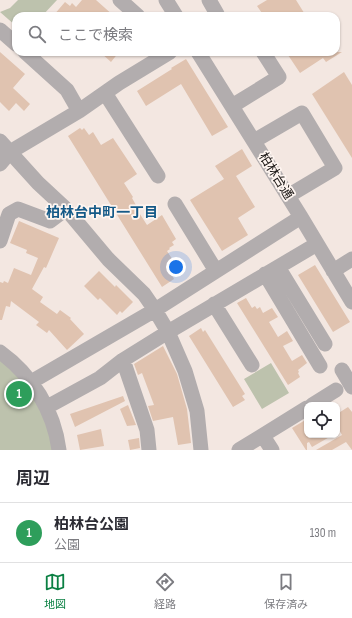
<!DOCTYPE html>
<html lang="ja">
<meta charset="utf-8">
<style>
body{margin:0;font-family:"Sofia Sans Condensed","Noto Sans JP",sans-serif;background:#f2f2f3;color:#2b2b33}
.controls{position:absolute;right:12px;bottom:12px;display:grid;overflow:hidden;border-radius:8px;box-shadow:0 1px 3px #0004}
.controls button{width:36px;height:36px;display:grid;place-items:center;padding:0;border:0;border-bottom:1px solid #e1e1e2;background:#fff;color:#2b2b33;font:20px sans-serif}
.you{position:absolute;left:176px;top:267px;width:14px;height:14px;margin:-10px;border:3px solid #fff;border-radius:50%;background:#1a73e8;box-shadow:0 0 0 6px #1a73e833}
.badge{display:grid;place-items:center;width:26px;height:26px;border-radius:50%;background:#0b8043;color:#fff;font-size:13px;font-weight:700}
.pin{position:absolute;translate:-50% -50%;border:2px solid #fff;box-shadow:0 1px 4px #0006}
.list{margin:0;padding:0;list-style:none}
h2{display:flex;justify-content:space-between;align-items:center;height:52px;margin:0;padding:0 16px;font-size:17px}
h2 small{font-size:13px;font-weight:400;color:#7c7c81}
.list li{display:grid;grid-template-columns:26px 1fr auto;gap:12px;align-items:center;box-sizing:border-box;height:60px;padding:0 16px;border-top:1px solid #e1e1e2}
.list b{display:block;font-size:15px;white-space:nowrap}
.list p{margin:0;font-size:13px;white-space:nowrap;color:#7c7c81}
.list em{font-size:13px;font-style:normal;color:#7c7c81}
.icon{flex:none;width:22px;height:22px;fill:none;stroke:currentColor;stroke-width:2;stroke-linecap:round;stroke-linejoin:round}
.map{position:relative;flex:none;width:352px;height:450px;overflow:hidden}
.search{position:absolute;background:#fff;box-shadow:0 1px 3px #0004;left:12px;right:12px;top:12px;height:44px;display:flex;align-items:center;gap:10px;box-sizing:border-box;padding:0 14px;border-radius:12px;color:#7c7c81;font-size:15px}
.sheet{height:112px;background:#fff}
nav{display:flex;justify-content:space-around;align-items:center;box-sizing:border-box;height:56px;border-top:1px solid #e1e1e2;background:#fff;font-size:11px;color:#7c7c81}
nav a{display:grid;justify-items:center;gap:2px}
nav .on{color:#0b8043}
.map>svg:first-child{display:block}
.green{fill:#bdc2ad}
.building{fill:#e0c3b0}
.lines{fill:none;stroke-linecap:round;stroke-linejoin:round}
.minor{stroke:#b2adae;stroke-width:15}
.labels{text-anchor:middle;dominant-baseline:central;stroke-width:3.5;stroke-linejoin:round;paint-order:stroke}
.street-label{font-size:13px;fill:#1c1816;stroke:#fef5f0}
.neighbourhood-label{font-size:14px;font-weight:bold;fill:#145987;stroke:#fef5f0}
</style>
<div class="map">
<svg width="352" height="450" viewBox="0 0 352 450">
<rect width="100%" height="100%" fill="#f3e7e1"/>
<path class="green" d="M18,0H57L42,16H16V26L0,12L10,8Z
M0,352L31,382L59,450H0Z
M271,363L289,393L262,409L244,379Z"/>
<path class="building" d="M82,0H96L114,16H53L65,2L70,6L72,3L76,7Z
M267,0H296L306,16H264L257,6Z
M0,52L25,74L13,88L30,104L24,111L16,103L9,111L0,102Z
M100,52H119L111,62Z
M286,52H342L326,62L323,58L300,73Z
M186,59L228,127L212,136L181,84L146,106L137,91L172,69L171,68Z
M344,72L352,85V158L312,94Z
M80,128L82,130L84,128L89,135L93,132L101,145L113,138L137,174L124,183L133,197L132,198L137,207L136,208L147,225L162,215L176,239L172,242L174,245L169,248L170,249L167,251L176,265L171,268L175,273L172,275L174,279L162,287L68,136Z
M242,149L252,166L236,176L255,207L238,218L248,235L222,251L190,200L224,179L215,166Z
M19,221L59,238L46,268L44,267L32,289L43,297L40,302L57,314L60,310L71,318L70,319L84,334L67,350L49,330L47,333L36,325L39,322L11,301L10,307L6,306L2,320H0V282L3,283L4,281L8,283L14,268L31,275L38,258L26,253L27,250L10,243Z
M315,265L350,322L333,332L298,275Z
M99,271L115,287L116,285L133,302L122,313L120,311L117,315L100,298L98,300L84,286Z
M246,298L252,308L255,306L257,309L260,307L263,313L272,308L278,317L269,322L278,337L287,331L293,341L283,346L292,361L302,355L307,363L298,370L299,372L298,373L300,377L288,385L237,303Z
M201,328L203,332L205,330L245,394L242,396L245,400L233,407L189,336Z
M163,346L177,374L187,409L191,443L178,445L173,417L153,421L148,406L154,405L142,373L138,375L134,364Z
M123,396L125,401L75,427L70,414Z
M128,405L136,425L127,426L120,409Z
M348,407L352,412V450L346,442L332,450H316L342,435L337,426V414Z
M307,419V435H333L312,447L309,442L307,443V450H306L292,428Z
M101,429L104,446L80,450L77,435Z
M139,438L140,448L130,450L128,440Z"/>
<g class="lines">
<path class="minor" d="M120,0L138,16
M166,0L176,16
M209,0L217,14L214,16
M0,30L16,44
M25,52L67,90L79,111
M198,52L301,217L352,302
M105,93L158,176
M232,106L279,77L263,52
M0,141L38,183L66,209L108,259L144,294L155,310L168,332L185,371L197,411L201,450
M254,141L302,113L335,168L288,196
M0,164L10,152L79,111L119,83L170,52
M175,204L216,271
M0,241L9,214L18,209L50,221L66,209
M278,267L325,344
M333,271L352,259
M265,274L320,366
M214,304L252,365
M0,352C32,375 54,411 59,450
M123,360L147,430L149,450
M342,370L352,387
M31,382L155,310L301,217
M312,405L336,390
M47,407L100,378L123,360L168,332L317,244
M263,436L272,450
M239,450L307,408"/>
</g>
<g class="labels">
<g class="street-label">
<text transform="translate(276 176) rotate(58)">柏林台通</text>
</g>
<g class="neighbourhood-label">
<text x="102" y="212">柏林台中町一丁目</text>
</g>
</g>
</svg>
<div class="controls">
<button><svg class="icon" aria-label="locate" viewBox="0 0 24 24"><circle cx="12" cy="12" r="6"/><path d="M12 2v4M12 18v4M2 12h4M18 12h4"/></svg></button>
</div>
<div class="you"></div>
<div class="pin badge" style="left:19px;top:394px;background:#2e9e5b">1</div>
<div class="search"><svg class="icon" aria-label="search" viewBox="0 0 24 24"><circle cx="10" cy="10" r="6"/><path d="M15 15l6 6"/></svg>ここで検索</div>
</div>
<section class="sheet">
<h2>周辺<small></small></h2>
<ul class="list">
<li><span class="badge" style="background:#2e9e5b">1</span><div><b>柏林台公園</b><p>公園</p></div><em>130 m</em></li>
</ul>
</section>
<nav>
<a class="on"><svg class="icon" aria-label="map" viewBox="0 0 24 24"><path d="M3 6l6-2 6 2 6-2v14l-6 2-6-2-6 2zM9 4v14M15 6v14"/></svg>地図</a>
<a><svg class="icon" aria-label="directions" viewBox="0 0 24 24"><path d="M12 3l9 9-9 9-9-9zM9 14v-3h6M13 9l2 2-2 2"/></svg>経路</a>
<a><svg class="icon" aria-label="saved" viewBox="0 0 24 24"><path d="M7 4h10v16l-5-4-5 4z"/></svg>保存済み</a>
</nav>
